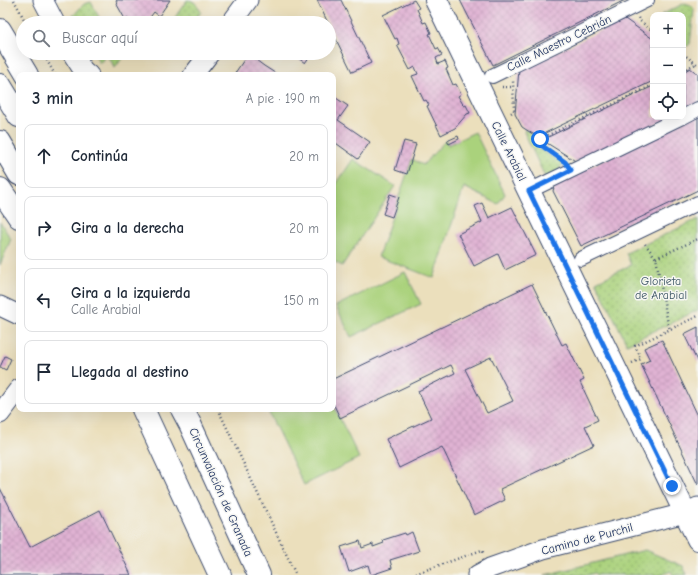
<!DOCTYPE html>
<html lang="es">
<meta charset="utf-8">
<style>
body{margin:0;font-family:"Comic Neue",sans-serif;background:#f6f6f7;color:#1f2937}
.controls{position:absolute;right:12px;top:12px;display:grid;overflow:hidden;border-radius:8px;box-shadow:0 4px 16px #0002}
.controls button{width:36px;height:36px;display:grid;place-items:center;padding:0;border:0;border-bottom:1px solid #e0e1e3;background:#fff;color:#1f2937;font:20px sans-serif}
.stop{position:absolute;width:12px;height:12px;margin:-9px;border:3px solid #1a73e8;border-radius:50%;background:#fff}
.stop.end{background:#1a73e8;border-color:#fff;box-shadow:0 1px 4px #0008}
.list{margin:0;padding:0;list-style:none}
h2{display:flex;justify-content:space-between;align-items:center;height:52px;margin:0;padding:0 16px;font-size:17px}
h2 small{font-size:13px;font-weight:400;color:#747a83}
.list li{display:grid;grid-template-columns:26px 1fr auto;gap:12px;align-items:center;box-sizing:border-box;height:64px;margin:0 8px 8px;padding:0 8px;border:1px solid #e0e1e3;border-radius:8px}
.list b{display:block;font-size:15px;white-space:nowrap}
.list p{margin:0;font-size:13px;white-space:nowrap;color:#747a83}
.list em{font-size:13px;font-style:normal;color:#747a83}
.icon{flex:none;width:22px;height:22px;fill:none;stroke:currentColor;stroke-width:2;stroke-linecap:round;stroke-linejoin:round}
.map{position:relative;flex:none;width:698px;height:575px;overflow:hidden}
.search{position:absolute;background:#fff;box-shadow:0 4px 16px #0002;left:16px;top:16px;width:320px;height:44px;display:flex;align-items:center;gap:10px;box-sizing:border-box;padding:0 14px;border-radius:22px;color:#747a83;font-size:15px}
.panel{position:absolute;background:#fff;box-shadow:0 4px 16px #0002;left:16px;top:72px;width:320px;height:340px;border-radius:8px}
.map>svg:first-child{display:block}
.grass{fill:#aad27c;stroke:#62806d}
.park{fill:url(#park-dots);stroke:#62806d}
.building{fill:url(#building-cross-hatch);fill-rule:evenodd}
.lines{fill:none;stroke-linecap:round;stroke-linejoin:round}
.street-casing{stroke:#3a496c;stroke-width:16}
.secondary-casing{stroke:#3a496c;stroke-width:21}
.primary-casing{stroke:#3a496c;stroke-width:24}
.highway-casing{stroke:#3a496c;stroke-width:24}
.path{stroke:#3a496c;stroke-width:2.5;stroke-dasharray:1 3;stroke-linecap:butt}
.street{stroke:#fff;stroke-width:14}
.secondary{stroke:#fff;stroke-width:19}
.primary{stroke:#fff;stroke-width:22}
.highway{stroke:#fff;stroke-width:22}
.route{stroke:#1a73e8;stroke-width:5}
.labels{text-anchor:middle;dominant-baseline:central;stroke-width:3;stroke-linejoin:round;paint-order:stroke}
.street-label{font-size:12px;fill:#1b2f5e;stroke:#f6f6f2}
.park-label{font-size:12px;fill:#3f5866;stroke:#f6f6f2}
</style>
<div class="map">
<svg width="698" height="575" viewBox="0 0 698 575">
<defs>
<pattern id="park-dots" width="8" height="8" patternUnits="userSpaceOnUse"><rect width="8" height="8" fill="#aad27c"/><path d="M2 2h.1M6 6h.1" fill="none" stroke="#8aab69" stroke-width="1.8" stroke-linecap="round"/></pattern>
<pattern id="building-cross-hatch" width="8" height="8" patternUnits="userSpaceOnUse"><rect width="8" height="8" fill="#e0b2d3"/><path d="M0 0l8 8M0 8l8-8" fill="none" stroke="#c099b8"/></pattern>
</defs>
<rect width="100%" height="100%" fill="#f6f6f2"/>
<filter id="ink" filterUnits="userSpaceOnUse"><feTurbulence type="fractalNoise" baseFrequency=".025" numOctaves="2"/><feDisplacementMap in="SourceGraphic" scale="8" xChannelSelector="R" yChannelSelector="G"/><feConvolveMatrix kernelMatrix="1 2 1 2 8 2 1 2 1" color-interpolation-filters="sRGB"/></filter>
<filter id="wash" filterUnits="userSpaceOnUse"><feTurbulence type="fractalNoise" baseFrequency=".012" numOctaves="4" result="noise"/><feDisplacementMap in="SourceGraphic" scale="16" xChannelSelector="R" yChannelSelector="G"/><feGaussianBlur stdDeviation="0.9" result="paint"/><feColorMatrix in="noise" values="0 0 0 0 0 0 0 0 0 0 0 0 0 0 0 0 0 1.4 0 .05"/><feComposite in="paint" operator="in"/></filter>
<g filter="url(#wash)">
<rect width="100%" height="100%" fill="#ebdfbc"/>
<path class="grass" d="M475,132L505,194L498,204L464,187L434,278L378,257L412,159L423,165L446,140L448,145Z
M353,159L395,186L342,266L333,261V189Z
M0,222L11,239L0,265Z
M405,272L421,304L351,337L336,306Z
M333,404L359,458L304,485L267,409H333Z"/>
<path class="park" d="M187,0C195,0 198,6 201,12L193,23H171Z
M91,2L102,23H73L70,19L84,4Z
M685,3L691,5L694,9L690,44L688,46L683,45V15H661Z
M93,53H121L123,57L115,68L107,54L100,63Z
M525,129C535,135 538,136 537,148L561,162L562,165L557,173L546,179L524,132Z
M698,219V310L627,344L596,282L631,265L626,253Z
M645,550L683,566L687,575H673L671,571L662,575H596L595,573L588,575H545Z"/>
<g id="blocks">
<path class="building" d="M116,0H148L149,1V0H170L159,16L154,12L148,20L147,19L140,23H130L127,18L125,19L116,3L117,2Z
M317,0H341L371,63L352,72L329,25V23H328Z
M414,0L419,8L417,9L423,23L426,22L431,33L429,34L436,49L438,48L442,55L436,58L438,64L445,61L448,68L446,69L453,85L456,84L461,94L458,96L464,106L466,105L470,113L467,114L455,128L441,135L427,106L429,105L426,100L424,101L412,76L418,74L415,67L410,70L397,45L399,44L397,38L395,39L383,15Z
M460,0H625L493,65Z
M625,19L653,39V81L543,134L544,136L539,138L522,127L515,114L519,70Z
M291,53H312L305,63Z
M248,54L264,66L278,75H238L235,73Z
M690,68L698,74V105L683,112V72Z
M653,86V117H672L577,162L542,140Z
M333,96L348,106L338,120L370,142L358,159L333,141Z
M698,114V190L581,246L553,191L555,184Z
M458,136L459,139L449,144L447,141Z
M404,141L416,144L407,174L395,170Z
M390,194L399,197L392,217L383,214Z
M482,203L489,218L512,207L536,255L505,270L498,254L474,266L458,234L482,222L475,206Z
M532,284L562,345L566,343L584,380L580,382L598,420L585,426L594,445L500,489L505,500L474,515L442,447L399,468L386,439L431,418L418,391L455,373L451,365L340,418L333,403V379ZM491,357L513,401L487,413L465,369Z
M698,327V363L684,334Z
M662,340L698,416V485L641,364L650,360L644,348Z
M5,356L11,359L6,370L0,367Z
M0,488L30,547L100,510L131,575H0Z
M412,532L419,551L390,560L392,568L371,575L368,565L349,572L341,547L360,541L362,548L373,544V547L384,543L383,540L405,533L406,535Z"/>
</g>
</g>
<g filter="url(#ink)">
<use href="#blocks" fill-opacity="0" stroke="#3a496c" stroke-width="1"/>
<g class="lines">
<defs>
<path id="street" d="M492,76L647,0
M683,117L698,109
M529,191L682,117
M581,259L698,203"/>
<path id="secondary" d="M43,0L55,23
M231,23L248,0
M72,53L83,70L89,75
M193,75L210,53
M0,306L19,315
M0,414L19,389
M477,575L490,568L543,549L685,513L698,507"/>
<path id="primary" d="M436,0L698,539"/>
<path id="highway" d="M0,30L27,75
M0,85L19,116
M0,142L19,174
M0,189L19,217
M143,409L220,575
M182,409L190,424L259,575"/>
</defs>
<use href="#street" class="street-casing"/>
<use href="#secondary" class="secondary-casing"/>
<use href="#primary" class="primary-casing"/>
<use href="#highway" class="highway-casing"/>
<path class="path" d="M14,0L26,23
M638,18L640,21L653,31
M43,53L55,75
M683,54L698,65
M683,70L696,64
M502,87H513
M511,113L514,111L513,80
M562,160L541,145L540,139L653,85
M645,244L656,258L668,324L670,329
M656,258L698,239
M632,363L641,359L635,346L698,316
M218,409L296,575
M412,575L482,550L484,554"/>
<use href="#street" class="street"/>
<use href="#secondary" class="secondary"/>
<use href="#primary" class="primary"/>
<use href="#highway" class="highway"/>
</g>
</g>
<g class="lines" filter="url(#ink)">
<path class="route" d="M540,139L541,145L565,162L571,170L529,191L672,486"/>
</g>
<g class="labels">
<g class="street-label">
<text transform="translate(559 43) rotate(-26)">Calle Maestro Cebrián</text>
<text transform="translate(509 151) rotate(64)">Calle Arabial</text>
<text transform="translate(221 492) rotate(66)">Circunvalación de Granada</text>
<text transform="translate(587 539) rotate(-15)">Camino de Purchil</text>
</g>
<g class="park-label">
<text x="661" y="281">Glorieta<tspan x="661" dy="14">de Arabial</tspan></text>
</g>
</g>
</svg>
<div class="controls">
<button>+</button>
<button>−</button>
<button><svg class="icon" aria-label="locate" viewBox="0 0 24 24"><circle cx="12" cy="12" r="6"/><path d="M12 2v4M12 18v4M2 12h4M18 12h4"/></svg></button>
</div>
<div class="stop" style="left:540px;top:139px"></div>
<div class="stop end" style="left:672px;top:486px"></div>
<div class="search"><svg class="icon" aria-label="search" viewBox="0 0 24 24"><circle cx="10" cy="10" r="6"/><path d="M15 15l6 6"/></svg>Buscar aquí</div>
<section class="panel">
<h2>3 min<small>A pie · 190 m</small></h2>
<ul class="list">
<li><svg class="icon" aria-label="ahead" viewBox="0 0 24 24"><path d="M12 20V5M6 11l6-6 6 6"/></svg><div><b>Continúa</b></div><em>20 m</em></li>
<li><svg class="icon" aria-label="right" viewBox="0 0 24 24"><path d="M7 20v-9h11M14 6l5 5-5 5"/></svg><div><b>Gira a la derecha</b></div><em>20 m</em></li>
<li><svg class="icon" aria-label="left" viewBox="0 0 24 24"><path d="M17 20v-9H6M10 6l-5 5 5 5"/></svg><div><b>Gira a la izquierda</b><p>Calle Arabial</p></div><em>150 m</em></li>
<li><svg class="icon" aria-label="arrive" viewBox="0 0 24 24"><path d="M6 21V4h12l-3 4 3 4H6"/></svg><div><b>Llegada al destino</b></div></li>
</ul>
</section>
</div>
